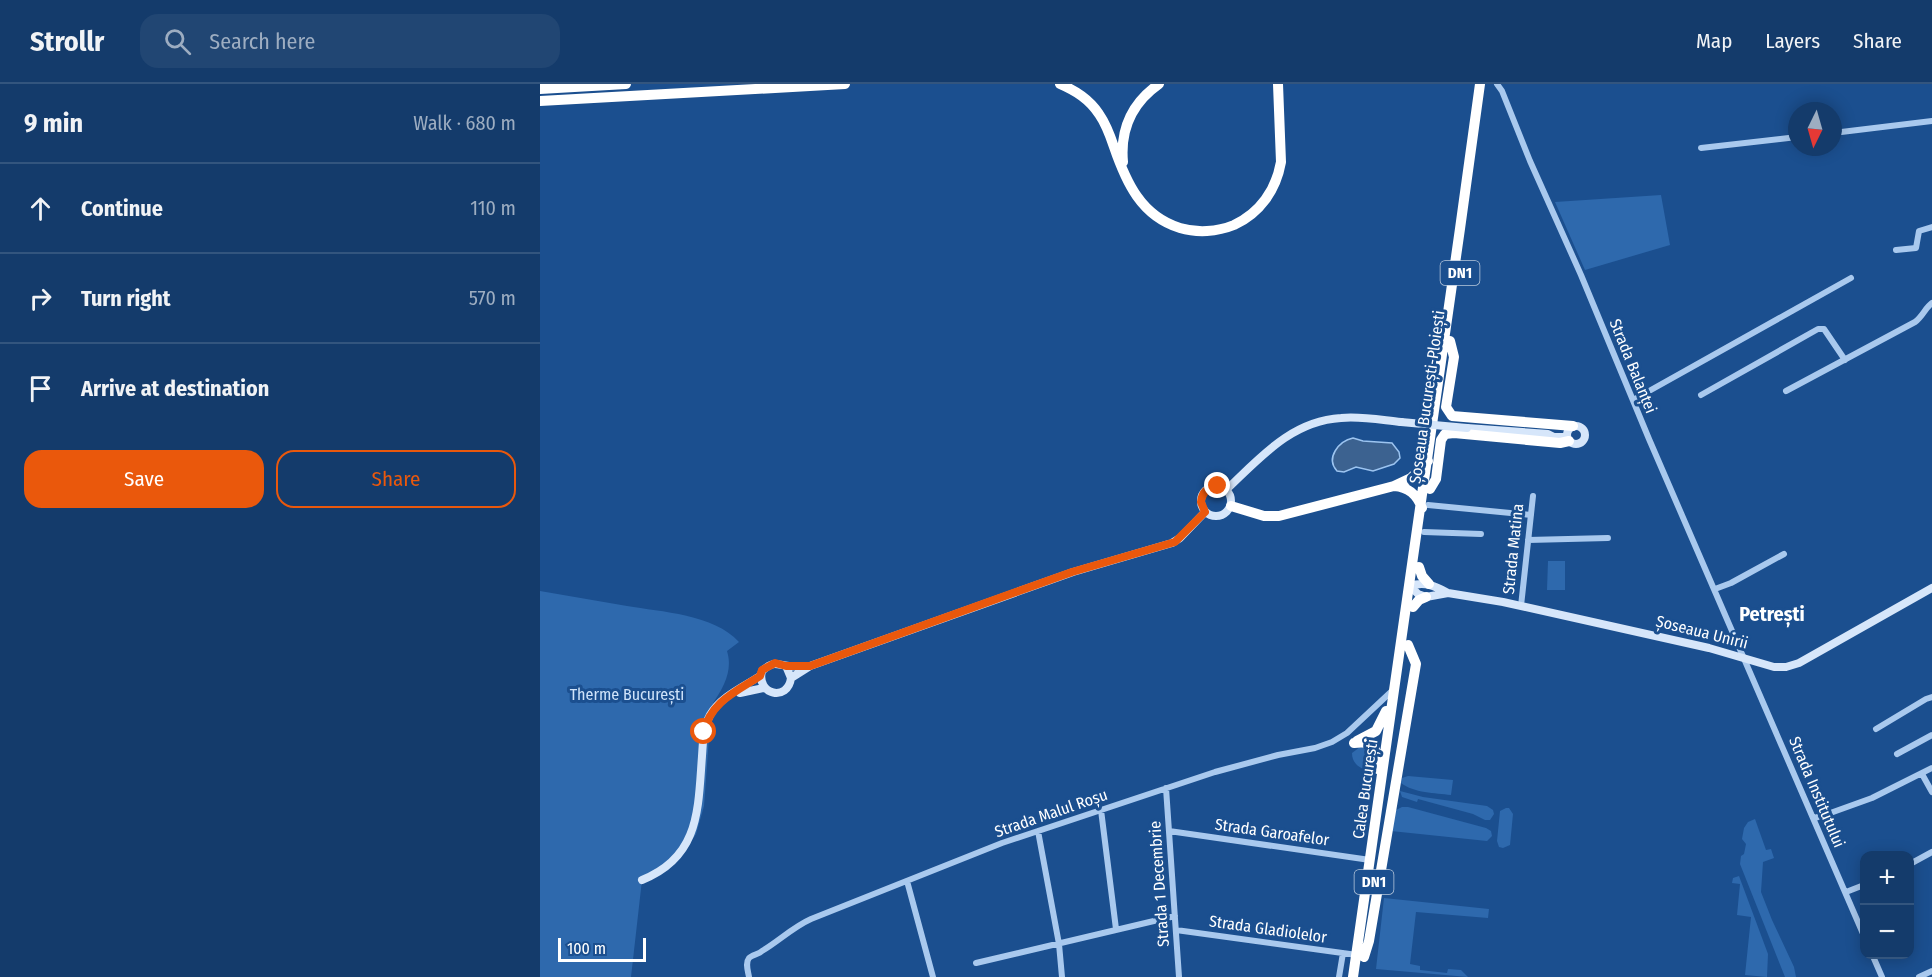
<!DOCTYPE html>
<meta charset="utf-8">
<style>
body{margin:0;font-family:"Fira Sans Condensed",sans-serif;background:#214673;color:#f1f3f6}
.controls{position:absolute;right:18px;bottom:18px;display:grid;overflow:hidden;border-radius:12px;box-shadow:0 3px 15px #0003}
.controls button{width:54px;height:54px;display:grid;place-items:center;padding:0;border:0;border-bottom:2px solid #33557e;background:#143b6b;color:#f1f3f6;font:30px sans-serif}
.compass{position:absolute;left:1248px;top:18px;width:54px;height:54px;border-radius:50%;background:#143b6b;box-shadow:0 3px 15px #0003;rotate:185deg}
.scale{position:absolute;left:18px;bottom:15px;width:88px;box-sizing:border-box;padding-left:6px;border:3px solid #fff;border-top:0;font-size:16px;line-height:21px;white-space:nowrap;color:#fff;-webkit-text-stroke:4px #1b4f8f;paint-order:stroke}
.stop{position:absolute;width:18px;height:18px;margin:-14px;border:4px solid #ea580c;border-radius:50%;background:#fff}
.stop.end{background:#ea580c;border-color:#fff;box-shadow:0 2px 6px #0008}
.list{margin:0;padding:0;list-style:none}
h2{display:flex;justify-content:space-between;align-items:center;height:78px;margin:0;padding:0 24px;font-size:26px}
h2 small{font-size:20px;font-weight:400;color:#9dadc1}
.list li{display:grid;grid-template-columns:39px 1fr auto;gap:18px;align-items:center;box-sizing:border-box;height:90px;padding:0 24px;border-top:2px solid #33557e}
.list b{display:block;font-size:22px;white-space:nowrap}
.list em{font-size:20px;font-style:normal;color:#9dadc1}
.actions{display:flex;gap:12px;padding:18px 24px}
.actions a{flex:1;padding:14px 0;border:2px solid #ea580c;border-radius:18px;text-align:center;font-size:21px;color:#ea580c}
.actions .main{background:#ea580c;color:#fff}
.icon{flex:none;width:33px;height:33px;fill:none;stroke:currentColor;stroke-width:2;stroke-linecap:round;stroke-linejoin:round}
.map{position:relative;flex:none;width:1392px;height:893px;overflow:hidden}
header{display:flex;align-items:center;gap:36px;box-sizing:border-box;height:84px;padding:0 30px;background:#143b6b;border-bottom:2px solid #33557e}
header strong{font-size:28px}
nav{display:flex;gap:33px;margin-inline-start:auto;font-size:21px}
.search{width:420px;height:54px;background:#214673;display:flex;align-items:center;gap:15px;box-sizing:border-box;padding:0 21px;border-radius:18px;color:#9dadc1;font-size:22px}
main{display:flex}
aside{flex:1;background:#143b6b}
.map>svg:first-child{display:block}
.green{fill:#2e69ad}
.water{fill:#3c6290;stroke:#9cc4f0;stroke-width:1.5}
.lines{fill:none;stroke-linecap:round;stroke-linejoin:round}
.street{stroke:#a9c9ee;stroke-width:6}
.secondary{stroke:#d6e6fa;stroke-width:8}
.highway{stroke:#fff;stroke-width:10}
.secondary-bridge{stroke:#d6e6fa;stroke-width:8}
.route{stroke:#ea580c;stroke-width:8}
.labels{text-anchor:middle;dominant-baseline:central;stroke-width:6;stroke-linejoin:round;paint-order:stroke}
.shield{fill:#1b4f8f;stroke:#bbcadd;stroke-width:1.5}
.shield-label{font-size:15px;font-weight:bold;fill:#fff}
.street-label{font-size:16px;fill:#fff;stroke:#1b4f8f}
.park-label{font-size:16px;fill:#cfe3fa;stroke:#1b4f8f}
.quarter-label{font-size:20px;font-weight:bold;fill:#fff;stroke:#1b4f8f}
</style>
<header>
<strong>Strollr</strong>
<div class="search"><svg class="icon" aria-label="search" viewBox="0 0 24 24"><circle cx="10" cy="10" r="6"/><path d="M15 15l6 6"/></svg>Search here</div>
<nav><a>Map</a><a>Layers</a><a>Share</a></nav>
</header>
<main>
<aside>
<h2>9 min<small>Walk · 680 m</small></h2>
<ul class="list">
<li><svg class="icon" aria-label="ahead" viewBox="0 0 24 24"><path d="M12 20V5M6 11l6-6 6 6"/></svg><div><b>Continue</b></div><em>110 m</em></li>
<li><svg class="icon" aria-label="right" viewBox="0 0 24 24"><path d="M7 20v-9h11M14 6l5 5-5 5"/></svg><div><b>Turn right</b></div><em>570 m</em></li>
<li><svg class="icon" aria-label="arrive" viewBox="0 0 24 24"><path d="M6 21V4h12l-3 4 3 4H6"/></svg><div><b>Arrive at destination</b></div></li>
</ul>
<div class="actions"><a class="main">Save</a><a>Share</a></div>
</aside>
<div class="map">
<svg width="1392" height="893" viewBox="0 0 1392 893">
<rect width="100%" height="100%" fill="#1b4f8f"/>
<path class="green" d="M1121,111L1130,161L1045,186L1015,118Z
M1008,477H1025V506H1007Z
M0,507C29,512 58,517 87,522C121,528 174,530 199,558L187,567C193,586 184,603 173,619L178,626L170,640L164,722L156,750L142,771L102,796L91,893H0Z
M820,663L830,665L833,673L831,689C821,684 812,681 812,669Z
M868,692L913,696L911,711C895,709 874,709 861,699L862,694Z
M860,707L883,713L947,722L953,726L954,730L950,736H945L933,730L878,715L877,718L862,713Z
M862,723H868L946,744L951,747L952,752L947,757L851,747L856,726Z
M966,724H969L973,730L970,761L963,764L959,763L957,757L960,727Z
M1215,735L1226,766L1231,765L1234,774L1223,778L1221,808L1232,836L1254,883L1256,893H1245L1200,780L1201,772L1204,770L1206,760L1202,755L1204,744L1208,738Z
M1199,792L1228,870L1227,893L1205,891L1211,833L1197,831L1200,800L1192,799L1193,794Z
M844,814L949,825L948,834L876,828L870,880L880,882V886L907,889L908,885L921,886L928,893L836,885Z"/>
<path class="water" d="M813,354L823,357L852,359L859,368L860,374L854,380L833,387L816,383L804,388L797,387C785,374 799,357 813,354Z"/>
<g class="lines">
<path class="street" d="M957,0L962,7L990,77L1041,191L1109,355L1324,852
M1293,49L1392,37
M1161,64L1257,53
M1356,166L1376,164L1379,147L1392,143
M1246,307L1375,238C1383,232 1385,224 1392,219
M1161,311L1278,245H1284L1305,276
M1093,316L1311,194
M888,421L991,431
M884,448L941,450
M988,456L1068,454
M1175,505L1191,499L1244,470
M981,522L993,412
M1336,645L1386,615L1392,613
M1357,670L1392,651
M1382,690L1392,708
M626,704L639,893
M561,726L576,845
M1274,734L1282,732L1332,714L1392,684
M498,747L519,860L522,893
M629,747L830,776
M1370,780L1392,768
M367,797L393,893
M1306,808L1324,801
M636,846L817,871
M1332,870L1342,893
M436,879L635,832
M209,893C208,887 205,879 209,874C212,871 219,870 222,867C239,857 253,843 271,835L462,759L675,688L738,671L775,664L792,658L807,649L853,606
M799,893L803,869
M1379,893L1392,887"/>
<path class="secondary" d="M1027 351a9 9 0 1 1 18 0a9 9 0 1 1-18 0Z
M927,344L1008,350L1014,353H1027
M661 417a15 15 0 1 1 30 0a15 15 0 1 1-30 0Z
M686,406C720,374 751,337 801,334C821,332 841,336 861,338
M908,509C895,502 885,497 870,502L878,510L886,513L908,509L963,518L1169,564L1234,583H1246L1259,579L1392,504
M246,582L251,594C248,618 216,611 222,587C234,576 236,581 249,582C256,583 263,582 270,582
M251,594L270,582L533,488L632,459L640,454L665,428
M200,609L224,604
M102,796C160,773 158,725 162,672C163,658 163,644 170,631C180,613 203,603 220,592"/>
<path class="highway" d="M520,0C536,7 549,15 559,30C566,40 570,51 574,63C586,98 601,132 640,144C657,149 677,148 694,141C720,129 736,106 741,78L738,0
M0,5L86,0
M0,17L305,0
M583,78C580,45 592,19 619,0
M910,257L914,273L906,323L912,332L1033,342
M854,402C869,403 877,411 882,424
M890,405L896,395L901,356L905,350L914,349L1020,359L1029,357
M691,422L724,432H739L854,402L871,394L888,377
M879,483L882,492L889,500
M873,523L879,516L886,513
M817,657L836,647L846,627
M814,659C837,656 837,666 837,685
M824,873L829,857L876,580L868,561
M813,893C857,596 899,298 940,0"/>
<path class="secondary-bridge" d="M861,338L927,344"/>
</g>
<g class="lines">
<path class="route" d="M164,648C170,618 197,607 220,592L222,586L235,579L246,582H270L532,488L635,458L665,428L661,418C662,408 668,403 678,402"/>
</g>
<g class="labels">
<g class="shield">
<rect x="900.5" y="177" width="39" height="24" rx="4.5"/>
<rect x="814.5" y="786" width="39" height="24" rx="4.5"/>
</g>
<g class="shield-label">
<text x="920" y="189">DN1</text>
<text x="834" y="798">DN1</text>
</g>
<g class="street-label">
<text transform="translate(1093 282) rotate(68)">Strada Balanței</text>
<text transform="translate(887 313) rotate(-82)">Șoseaua București-Ploiești</text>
<text transform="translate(973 465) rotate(-84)">Strada Matina</text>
<text transform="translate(1162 548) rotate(14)">Șoseaua Unirii</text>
<text transform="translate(825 705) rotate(-82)">Calea București</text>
<text transform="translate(1277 708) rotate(67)">Strada Institutului</text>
<text transform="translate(511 729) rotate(-19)">Strada Malul Roșu</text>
<text transform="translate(732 748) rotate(8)">Strada Garoafelor</text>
<text transform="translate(619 800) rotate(-94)">Strada 1 Decembrie</text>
<text transform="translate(728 845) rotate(8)">Strada Gladiolelor</text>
</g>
<g class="park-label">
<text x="87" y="610">Therme București</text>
</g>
<g class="quarter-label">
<text x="1232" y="530">Petrești</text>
</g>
</g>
</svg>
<div class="controls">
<button>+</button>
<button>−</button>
</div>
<svg class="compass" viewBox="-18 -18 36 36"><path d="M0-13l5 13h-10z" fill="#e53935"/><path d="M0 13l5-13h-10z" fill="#9dadc1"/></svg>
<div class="scale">100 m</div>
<div class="stop" style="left:164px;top:648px"></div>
<div class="stop end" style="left:678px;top:402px"></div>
</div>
</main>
